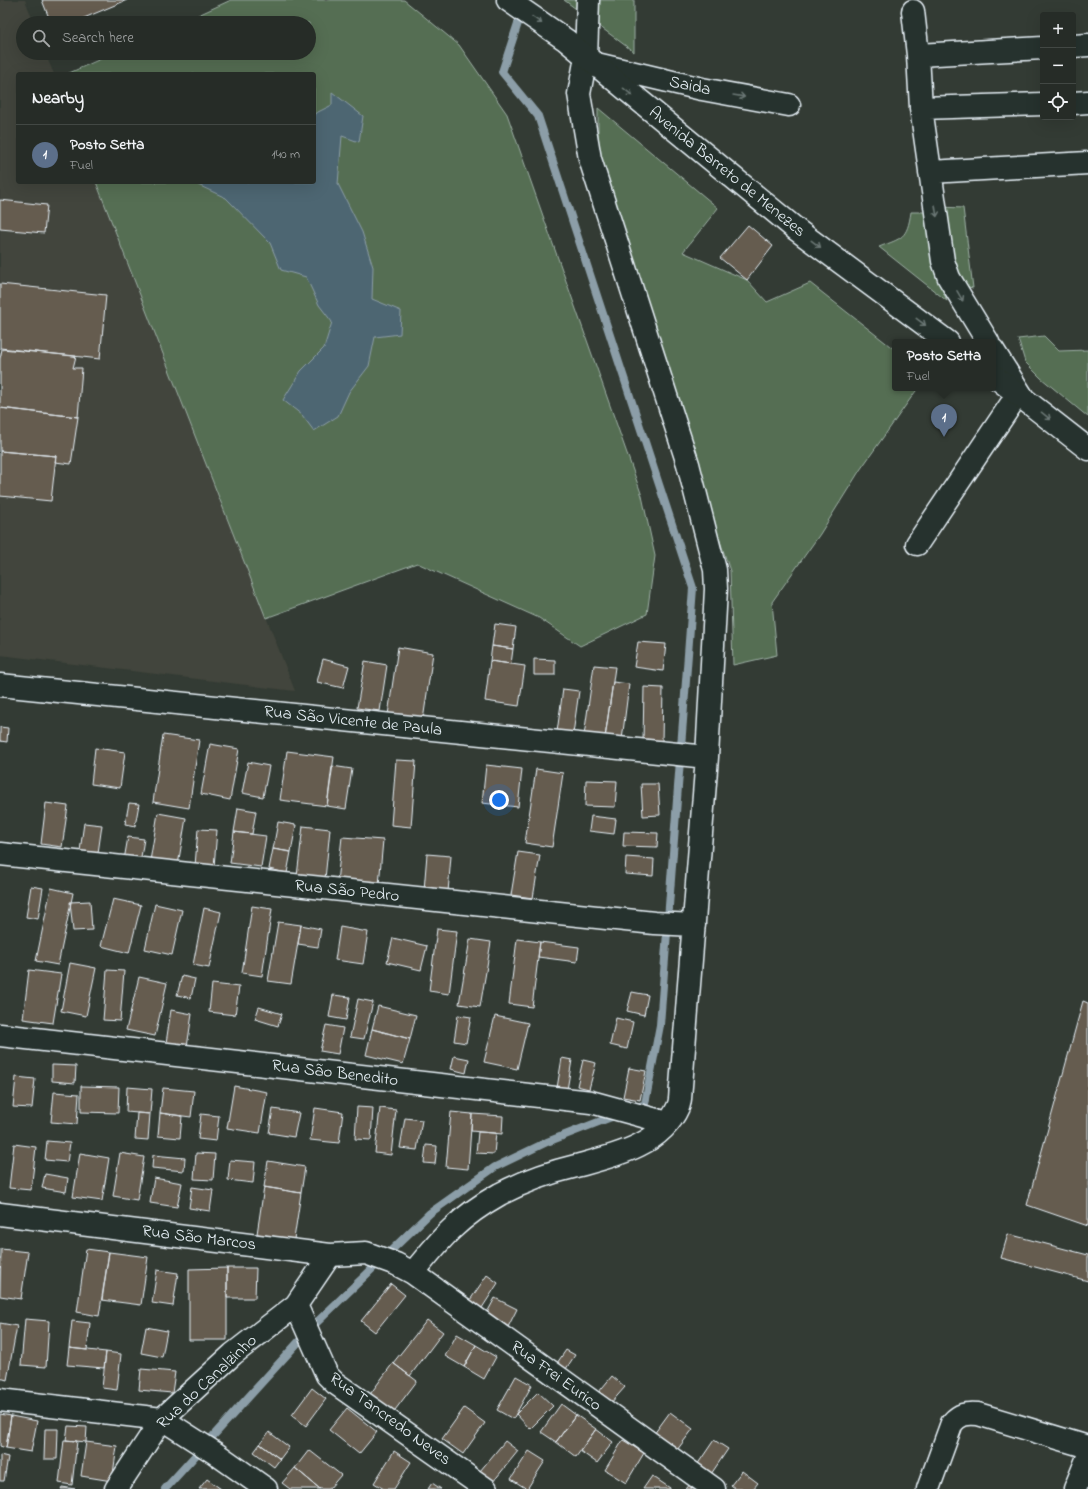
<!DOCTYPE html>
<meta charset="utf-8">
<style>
body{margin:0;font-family:"Indie Flower",sans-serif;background:#2e342f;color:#f1f3f6}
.controls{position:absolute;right:12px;top:12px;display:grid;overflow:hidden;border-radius:4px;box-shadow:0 4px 16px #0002}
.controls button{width:36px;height:36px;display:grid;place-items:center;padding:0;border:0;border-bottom:1px solid #424844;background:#262c27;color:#f1f3f6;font:20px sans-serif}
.you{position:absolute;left:499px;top:800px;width:14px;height:14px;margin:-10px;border:3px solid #fff;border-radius:50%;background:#1a73e8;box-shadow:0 0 0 6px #1a73e833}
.badge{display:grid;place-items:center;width:26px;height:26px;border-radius:50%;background:#95b2f1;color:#fff;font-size:13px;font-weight:700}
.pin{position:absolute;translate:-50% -33px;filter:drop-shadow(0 1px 2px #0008)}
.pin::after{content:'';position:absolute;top:21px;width:14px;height:12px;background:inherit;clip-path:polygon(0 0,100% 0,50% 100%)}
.popup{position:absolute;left:892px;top:339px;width:104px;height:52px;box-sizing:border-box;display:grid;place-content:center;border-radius:4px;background:#262c27;filter:drop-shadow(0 1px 3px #0005);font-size:13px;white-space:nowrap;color:#a4a7a7}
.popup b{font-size:15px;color:#f1f3f6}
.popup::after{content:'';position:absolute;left:50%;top:100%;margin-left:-8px;border:8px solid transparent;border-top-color:#262c27}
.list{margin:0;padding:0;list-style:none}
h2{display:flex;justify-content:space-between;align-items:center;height:52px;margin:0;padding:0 16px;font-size:17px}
h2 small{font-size:13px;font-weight:400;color:#a4a7a7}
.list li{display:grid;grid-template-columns:26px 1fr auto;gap:12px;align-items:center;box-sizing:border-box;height:60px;padding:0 16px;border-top:1px solid #424844}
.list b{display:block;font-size:15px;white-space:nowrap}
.list p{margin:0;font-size:13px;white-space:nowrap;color:#a4a7a7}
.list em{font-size:13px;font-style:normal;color:#a4a7a7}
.icon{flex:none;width:22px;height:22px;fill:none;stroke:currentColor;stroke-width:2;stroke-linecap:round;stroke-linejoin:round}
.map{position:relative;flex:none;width:1088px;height:1489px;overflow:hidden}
.search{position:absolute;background:#262c27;box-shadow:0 4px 16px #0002;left:16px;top:16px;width:300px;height:44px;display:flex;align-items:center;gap:10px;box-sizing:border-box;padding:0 14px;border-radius:22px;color:#a4a7a7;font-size:15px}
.panel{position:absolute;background:#262c27;box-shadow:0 4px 16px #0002;left:16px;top:72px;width:300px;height:112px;border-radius:4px}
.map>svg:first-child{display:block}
.built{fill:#42453c}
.green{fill:#556e53;stroke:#9eb0a6}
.water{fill:#4e6672;stroke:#8c9ea8}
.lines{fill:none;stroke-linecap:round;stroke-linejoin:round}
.stream{stroke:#8c9ea8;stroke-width:8}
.building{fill:#655c4f;stroke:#e8f1f8}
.minor-casing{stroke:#e8f1f8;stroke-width:25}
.major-casing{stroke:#e8f1f8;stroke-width:25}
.minor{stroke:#26332d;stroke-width:22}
.major{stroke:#26332d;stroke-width:22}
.oneway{stroke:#6a7674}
.labels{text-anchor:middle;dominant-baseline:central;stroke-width:3;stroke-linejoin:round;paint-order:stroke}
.street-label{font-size:17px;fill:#e8f1f8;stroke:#26332d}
</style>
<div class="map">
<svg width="1088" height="1489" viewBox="0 0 1088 1489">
<rect width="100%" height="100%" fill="#333b34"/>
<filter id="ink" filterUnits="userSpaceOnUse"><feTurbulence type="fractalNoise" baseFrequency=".025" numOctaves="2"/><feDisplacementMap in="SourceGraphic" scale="8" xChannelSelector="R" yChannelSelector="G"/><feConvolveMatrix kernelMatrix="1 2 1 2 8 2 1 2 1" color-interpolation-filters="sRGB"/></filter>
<g filter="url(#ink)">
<path class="built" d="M0,0H25L34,23H23V53H45L54,74H18V182H96L295,691L0,655Z"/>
<path class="green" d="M231,0H404L459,45L507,114L642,496L655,556L647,614L580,646L539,618L417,563L266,618L96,182H314V74H67L114,53H309V23H181Z
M564,0H634V52Z
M598,108L718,208L683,252L747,280L767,302L810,283L895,350V388H918L860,470L820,534L772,602L777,655L733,665L730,571L677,411L598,148Z
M940,207L963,208L973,288L955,284Z
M911,212H929C930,249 933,267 947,301L879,247C902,238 907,239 911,212Z
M1044,336L1059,351L1088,350V417L1041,378L1025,362L1018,339Z"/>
<path class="water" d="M332,92L363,116L359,142L342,136L338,184L362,232L373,267L372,299L401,311L400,334L375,337L369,366L349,392L338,416L314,431L302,415L283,400L301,371L324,348L332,322L319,305L306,277L281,270L270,243L226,198L198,185L197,182H314V114L332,105Z"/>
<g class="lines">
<path class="stream" d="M522,11L502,72L538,116L693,588L660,1025L645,1104L633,1109
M165,1489L312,1327L430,1213L495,1167L547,1142L619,1114"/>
</g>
<path class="building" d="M42,0H127L72,23H51Z
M0,200L47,205L44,233L0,229Z
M748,225L773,246L747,280L720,258Z
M0,284L106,295L100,359L0,348Z
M2,349L76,356L73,368H82L78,417L0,408V359Z
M0,408L78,417L71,464L55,462L56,456L0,451Z
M0,451L56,456L51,501L0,496Z
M495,624L516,627L513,649L492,646Z
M638,642L666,644L663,671L634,667Z
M492,646L513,649L511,664L490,661Z
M398,647L433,653L423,720L388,715Z
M323,659L349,666L343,688L317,682Z
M534,659L555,660V675H534Z
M365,661L387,665L380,711L357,708Z
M490,661L525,666L519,706L485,701Z
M594,665L615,667L605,738L584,736Z
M613,682L629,684L622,740L605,738Z
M644,687L663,688L662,741H643Z
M563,689L579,691L573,734L557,732Z
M0,727L8,728L7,742L0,741Z
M163,735L199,740L189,808L153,802Z
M210,744L239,749L230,800L201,794Z
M95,748L125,752L120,788L91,784Z
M287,751L334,757L327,806L280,800Z
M396,760L416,761L411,827L391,825Z
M248,762L269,766L263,797L242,793Z
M486,765L522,769L518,807L482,803Z
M332,766L352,769L346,809L327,806Z
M536,769L563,773L552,847L525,843Z
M586,780L617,781L615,807L585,806Z
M641,784H658L660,815L643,816Z
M46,803L68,806L62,847L41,844Z
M129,803L139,804L135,826L125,824Z
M238,808L256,811L252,834L234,832Z
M158,813L186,818L178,865L150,861Z
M591,816L616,819L614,834L589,831Z
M278,822L296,825L291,852L273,849Z
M84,823L102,825L97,860L79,858Z
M303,826L330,829L325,879L297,876Z
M198,829L217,830L214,867L195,866Z
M234,832L266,836L261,867L230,863Z
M624,832L658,833L657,847L623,846Z
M128,837L144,839L140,863L124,860Z
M342,837L383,840L379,885L337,882Z
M273,849L291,852L287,873L269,869Z
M518,852L540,855L533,898L511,895Z
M427,854L451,856L448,892L424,890Z
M626,857L654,859L653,876L625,874Z
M31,886L43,888L38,919L26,917Z
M51,888L73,893L58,965L36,961Z
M113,899L141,905L129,953L101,946Z
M90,901L92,930L73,931L70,902Z
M155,904L182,910L172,955L145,949Z
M252,906L272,909L262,976L242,973Z
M204,908L221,912L209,968L193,965Z
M278,922L301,925L291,984L268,981Z
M301,925L321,929L318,947L298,944Z
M340,927L368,932L363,964L335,960Z
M437,929L457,931L449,994L429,991Z
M393,938L427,946L421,970L387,962Z
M470,939L491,942L480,1007L459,1004Z
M517,939L540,942L532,1007L509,1004Z
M540,942L579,947L577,962L538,957Z
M70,963L96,968L86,1016L61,1011Z
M29,970L61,974L53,1023L23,1019Z
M107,970L124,971L120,1021L103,1020Z
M182,976L195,979L191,998L177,995Z
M139,977L167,983L155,1036L126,1030Z
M212,984L239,987L235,1015L209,1012Z
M632,992L648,995L644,1015L627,1011Z
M333,995L350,997L346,1020L329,1017Z
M358,999L373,1002L364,1039L350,1037Z
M1083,1001L1088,1003V1226L1027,1205Z
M378,1006L416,1015L410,1039L372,1029Z
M259,1007L282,1014L278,1026L255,1019Z
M171,1010L192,1014L187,1047L166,1043Z
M458,1015L471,1017L466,1043L454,1041Z
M495,1016L528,1023L517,1069L484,1062Z
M616,1018L633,1022L627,1049L610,1045Z
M326,1025L343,1028L338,1054L320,1051Z
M372,1029L410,1039L403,1064L366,1055Z
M454,1056L469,1059L466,1073L451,1069Z
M562,1058L572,1060L567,1090L557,1088Z
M583,1060L596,1063L589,1089L577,1086Z
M52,1065L76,1066L75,1083L52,1081Z
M629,1068L646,1071L640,1100L623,1097Z
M16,1077L35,1079L32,1108L13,1107Z
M81,1086L119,1087L118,1113L81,1112Z
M234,1086L267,1092L260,1133L227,1128Z
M127,1087L152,1089L150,1114L126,1112Z
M163,1088L194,1091L191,1117L160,1113Z
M54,1092L79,1094L77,1124L51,1122Z
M357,1107L373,1108L371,1140L355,1139Z
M315,1108L343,1112L339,1143L310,1140Z
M380,1108L396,1110L391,1155L375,1153Z
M273,1109L299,1113L294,1137L269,1133Z
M451,1112L472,1114L468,1169L446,1167Z
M137,1113L150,1114L148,1140L135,1139Z
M160,1113L182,1116L180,1138L158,1136Z
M201,1114L219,1116L216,1141L198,1139Z
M472,1114L503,1116L502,1134L471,1131Z
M405,1118L422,1120L417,1150L400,1148Z
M478,1132L496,1133L494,1154L476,1153Z
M47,1141L70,1143L67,1162L45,1160Z
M14,1144L36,1147L31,1190L9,1188Z
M426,1145L437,1146L435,1164L424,1163Z
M80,1153L109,1158L102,1201L73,1197Z
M120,1153L144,1157L137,1200L113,1196Z
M196,1153L215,1154L213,1180L194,1179Z
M153,1155L185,1158L184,1171L152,1168Z
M230,1160L255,1162L253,1183L228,1180Z
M268,1161L305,1167L301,1193L264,1187Z
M45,1174L68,1178L66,1192L42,1188Z
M154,1178L182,1183L177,1207L150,1203Z
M192,1187L213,1190L210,1211L189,1208Z
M264,1187L301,1193L294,1239L257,1234Z
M1008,1234L1088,1255V1281L1001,1258Z
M1,1249L28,1252L21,1299L0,1296Z
M86,1249L109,1252L99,1316L77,1312Z
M109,1252L148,1257L141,1305L102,1300Z
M227,1268H256L255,1298H227Z
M227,1268V1340H189V1269Z
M157,1270L178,1273L173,1306L152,1303Z
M487,1275L498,1283L480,1311L468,1303Z
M391,1284L405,1295L375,1332L361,1321Z
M495,1298L517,1309L506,1331L483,1320Z
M25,1319L49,1321L46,1367L21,1365Z
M427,1320L443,1332L410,1376L393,1363Z
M72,1321L90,1323L87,1350L69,1348Z
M0,1323L17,1326L7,1380L0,1378Z
M146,1327L167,1331L162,1357L141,1353Z
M457,1334L476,1345L464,1367L445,1356Z
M476,1345L496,1357L484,1379L464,1367Z
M69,1348L106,1352L104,1368L67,1365Z
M566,1350L575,1355L564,1372L555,1366Z
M106,1352L121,1354L117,1390L102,1388Z
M393,1363L417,1381L392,1414L368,1397Z
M141,1369L175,1372L172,1393L139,1390Z
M516,1376L532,1385L513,1419L497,1410Z
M612,1376L625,1387L610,1404L598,1393Z
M312,1388L326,1399L306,1426L292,1415Z
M538,1392L553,1406L530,1429L516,1414Z
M561,1404L576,1415L556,1442L541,1432Z
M347,1408L377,1432L359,1454L329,1430Z
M464,1408L485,1423L463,1454L442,1439Z
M670,1412L693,1429L677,1450L654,1434Z
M0,1414L11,1416L6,1448L0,1446Z
M576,1415L596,1429L576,1457L556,1442Z
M11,1416L37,1421L31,1452L6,1448Z
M68,1426L87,1427L86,1442L66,1440Z
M45,1429H58L57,1459H44Z
M596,1429L613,1442L597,1463L580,1451Z
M269,1432L289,1447L280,1459L260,1444Z
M64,1440L77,1441L72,1485L59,1483Z
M623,1440L644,1453L626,1483L605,1470Z
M714,1440L728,1449L709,1477L695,1468Z
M505,1441L518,1451L493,1482L480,1471Z
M86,1442L117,1446L112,1481L81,1476Z
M260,1444L280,1459L274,1467L254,1452Z
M309,1450L341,1475L329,1489H320L295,1468Z
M394,1451L411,1462L394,1489H384L374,1483Z
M529,1451L545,1461L527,1489L511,1479Z
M0,1455L8,1457L4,1481H0Z
M295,1468L320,1489H290L282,1483Z
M742,1471L758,1483L753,1489H736L731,1485Z
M652,1476L670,1488V1489H643Z
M207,1479L221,1489H199Z
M693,1481L703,1489H686Z
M432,1483L441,1489H428Z
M62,1487L75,1489H61Z"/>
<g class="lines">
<defs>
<path id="minor" d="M913,11L918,55L921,108L943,261L949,278L988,342
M1073,46L1088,45
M918,55L1043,48
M592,63L702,89L789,105
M1073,103L1088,102
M921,108L1043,104
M930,172L1088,163
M993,350L1022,396
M917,544L1018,394
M0,685L707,757
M0,854L654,923L694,925
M0,1035L591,1102L668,1123
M0,1214L330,1255L366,1253L396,1264L413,1273L714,1489
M330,1255L296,1305L327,1375L335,1383L486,1489
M413,1273C441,1238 459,1217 500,1194C523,1182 551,1172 576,1166C613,1156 661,1146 678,1107C681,1101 680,1093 681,1086L707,757L716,589L715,570L688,464L590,159L579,94L586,57L588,0
M0,1400L162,1419L215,1453L266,1489
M116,1489L162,1419L233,1354L296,1305
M928,1489L952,1423C960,1414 966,1413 978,1414L1088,1447
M1075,1489L1088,1457"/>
<path id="major" d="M508,0L566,40L797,230L948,342
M993,375L1088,449"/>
</defs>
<use href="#minor" class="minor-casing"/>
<use href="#major" class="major-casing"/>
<use href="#minor" class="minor"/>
<use href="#major" class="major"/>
</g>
<defs><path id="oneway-shaft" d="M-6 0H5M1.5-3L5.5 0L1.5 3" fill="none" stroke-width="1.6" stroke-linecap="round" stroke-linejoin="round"/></defs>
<g class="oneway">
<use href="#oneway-shaft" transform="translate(537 20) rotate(35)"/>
<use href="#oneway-shaft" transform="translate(628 92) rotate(39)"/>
<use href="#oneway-shaft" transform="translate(739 96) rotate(10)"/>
<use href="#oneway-shaft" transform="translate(936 211) rotate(81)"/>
<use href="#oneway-shaft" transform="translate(816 244) rotate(37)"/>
<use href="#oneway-shaft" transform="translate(960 296) rotate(60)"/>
<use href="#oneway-shaft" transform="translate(921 322) rotate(37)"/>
<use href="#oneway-shaft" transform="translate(1046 416) rotate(39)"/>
</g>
</g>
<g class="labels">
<g class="street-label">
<text transform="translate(690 86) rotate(12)">Saida</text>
<text transform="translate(727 172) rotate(39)">Avenida Barreto de Menezes</text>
<text transform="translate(353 721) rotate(6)">Rua São Vicente de Paula</text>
<text transform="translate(347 891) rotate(6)">Rua São Pedro</text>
<text transform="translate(335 1073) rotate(7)">Rua São Benedito</text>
<text transform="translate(199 1238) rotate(7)">Rua São Marcos</text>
<text transform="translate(556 1376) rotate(36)">Rua Frei Eurico</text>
<text transform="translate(207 1382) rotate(-43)">Rua do Canalzinho</text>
<text transform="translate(390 1419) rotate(36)">Rua Tancredo Neves</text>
</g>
</g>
</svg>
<div class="controls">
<button>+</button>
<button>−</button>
<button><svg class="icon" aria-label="locate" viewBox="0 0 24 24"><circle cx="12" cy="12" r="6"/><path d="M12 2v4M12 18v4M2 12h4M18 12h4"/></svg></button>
</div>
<div class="you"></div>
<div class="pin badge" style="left:944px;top:437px;background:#5c6f8a">1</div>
<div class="popup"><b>Posto Setta</b>Fuel</div>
<div class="search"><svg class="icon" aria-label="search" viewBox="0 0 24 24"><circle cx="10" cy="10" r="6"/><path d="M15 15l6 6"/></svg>Search here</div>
<section class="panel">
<h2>Nearby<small></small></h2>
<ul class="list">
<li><span class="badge" style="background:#5c6f8a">1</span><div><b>Posto Setta</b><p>Fuel</p></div><em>140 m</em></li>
</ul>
</section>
</div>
